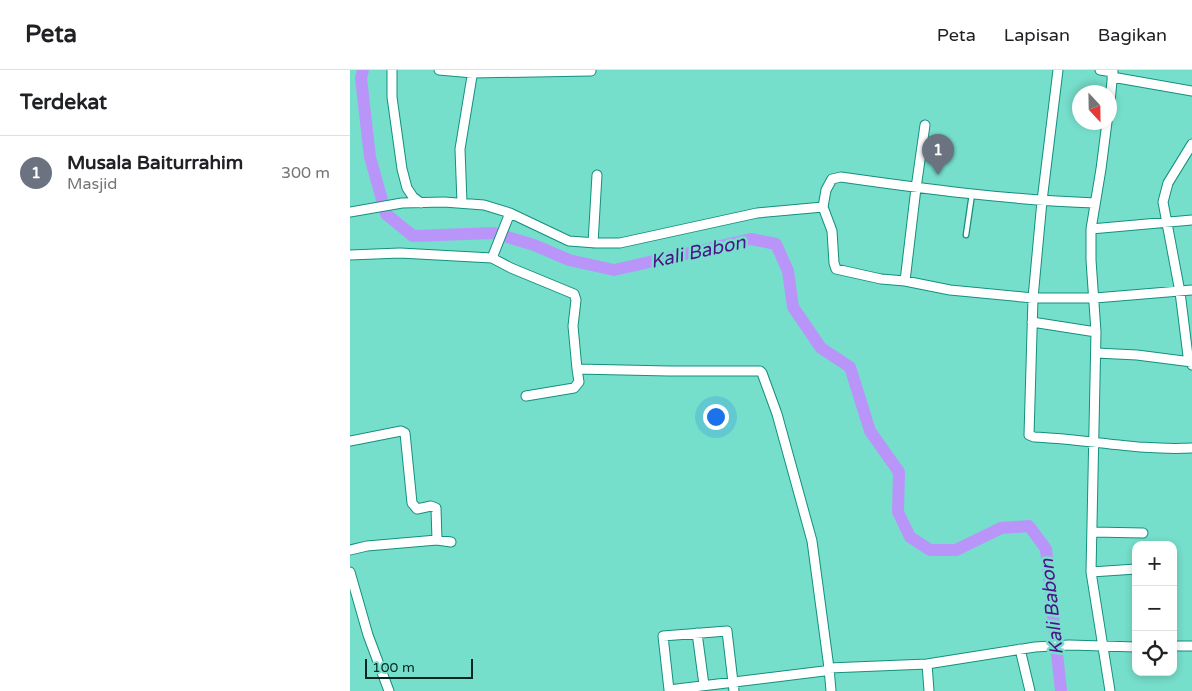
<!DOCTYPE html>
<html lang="id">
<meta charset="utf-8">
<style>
body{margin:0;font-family:"Varela Round",sans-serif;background:#f2f2f2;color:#202124}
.controls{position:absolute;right:15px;bottom:15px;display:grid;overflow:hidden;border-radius:10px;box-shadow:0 2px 8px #0003}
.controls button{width:45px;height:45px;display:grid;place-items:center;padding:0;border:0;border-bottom:1px solid #e0e0e0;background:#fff;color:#202124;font:25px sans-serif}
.compass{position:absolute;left:722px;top:15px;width:45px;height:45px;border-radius:50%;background:#fff;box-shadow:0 2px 8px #0003;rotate:158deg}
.scale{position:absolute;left:15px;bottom:12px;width:108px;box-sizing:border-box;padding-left:5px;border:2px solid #042721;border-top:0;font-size:14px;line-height:18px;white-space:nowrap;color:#042721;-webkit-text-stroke:4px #76dfcb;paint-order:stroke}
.you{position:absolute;left:365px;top:346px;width:18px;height:18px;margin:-12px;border:4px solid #fff;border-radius:50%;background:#1a73e8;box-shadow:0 0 0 8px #1a73e833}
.badge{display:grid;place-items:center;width:32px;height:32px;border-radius:50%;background:#ba306b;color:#fff;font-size:16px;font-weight:700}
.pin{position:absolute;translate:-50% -41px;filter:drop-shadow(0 1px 2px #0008)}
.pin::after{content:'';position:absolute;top:26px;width:18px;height:15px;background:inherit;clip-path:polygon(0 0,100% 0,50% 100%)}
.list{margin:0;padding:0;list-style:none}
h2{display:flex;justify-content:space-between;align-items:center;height:65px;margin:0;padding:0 20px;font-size:21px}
h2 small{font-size:16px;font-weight:400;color:#757577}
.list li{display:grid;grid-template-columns:32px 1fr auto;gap:15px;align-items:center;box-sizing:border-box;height:75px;padding:0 20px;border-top:1px solid #e0e0e0}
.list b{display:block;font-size:19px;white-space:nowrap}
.list p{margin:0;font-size:16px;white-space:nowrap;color:#757577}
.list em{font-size:16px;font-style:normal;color:#757577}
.icon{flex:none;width:28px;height:28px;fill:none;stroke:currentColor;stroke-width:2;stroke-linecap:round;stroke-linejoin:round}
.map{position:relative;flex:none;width:842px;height:621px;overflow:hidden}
header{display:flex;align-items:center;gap:30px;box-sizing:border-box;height:70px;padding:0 25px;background:#fff;border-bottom:1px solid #e0e0e0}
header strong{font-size:24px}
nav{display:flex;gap:28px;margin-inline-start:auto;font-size:18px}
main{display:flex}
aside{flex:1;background:#fff}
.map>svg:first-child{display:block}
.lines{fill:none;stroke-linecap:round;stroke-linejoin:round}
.river{stroke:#b995fa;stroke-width:12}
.lane-casing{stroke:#13907e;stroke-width:7}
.street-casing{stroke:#13907e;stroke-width:11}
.lane{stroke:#fff;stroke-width:4.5}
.street{stroke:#fff;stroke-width:9}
.labels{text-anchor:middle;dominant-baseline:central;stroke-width:5;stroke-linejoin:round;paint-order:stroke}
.water-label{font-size:19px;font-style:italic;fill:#4d1189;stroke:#76dfcb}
</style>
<header>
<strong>Peta</strong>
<nav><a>Peta</a><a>Lapisan</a><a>Bagikan</a></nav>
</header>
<main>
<aside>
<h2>Terdekat<small></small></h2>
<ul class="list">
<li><span class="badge" style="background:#6b7280">1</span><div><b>Musala Baiturrahim</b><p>Masjid</p></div><em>300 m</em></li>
</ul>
</aside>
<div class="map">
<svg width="842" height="621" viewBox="0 0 842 621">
<rect width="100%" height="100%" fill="#76dfcb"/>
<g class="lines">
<path class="river" d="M13,0L11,8L20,87L36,144L63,166L144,163L184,175L219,190L264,200L401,169L426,174L438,201L443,237L471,278L500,297L520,361L549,402L548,442L560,467L580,480H606L651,458L679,456L696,479L711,621"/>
<defs>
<path id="lane" d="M616,165L622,124"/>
<path id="street" d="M42,0V27L52,99L57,118L63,127L71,133
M89,0L123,3L241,1
M708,0L692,131L683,228L679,365L684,367C737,369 789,381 842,378
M750,0L763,2
M762,7L842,21
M760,32L763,0
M757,52L751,99L741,159V190L746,262L741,502L760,621
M842,74L818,113L813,132L830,222L838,286L842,295
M112,133L110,79L123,0
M745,133C659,130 575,119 491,107L482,109L476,120L473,137L482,161L484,193L486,199L531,209L555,211L600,220L683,228H745L842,220
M0,142L52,133L94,132L134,135L160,143L219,171L246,173H270L407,143L473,137
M160,143L142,188L161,198L224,224L226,230L223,256L227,299
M741,159L842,150
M243,173L247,105
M0,185L50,183L142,188
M555,211L566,118L575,55
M682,252L746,262
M746,283L787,285L842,292
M176,326L224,318L229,312L227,299L319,301H410L412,303L427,344L462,471L479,598L481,621
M0,371L51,361L55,363L62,433L67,439L81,436L86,438L87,470
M743,462L793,463
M0,480L17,476L87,470L101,472
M0,502L18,565L39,621
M741,502L786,499
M347,563L354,615
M823,576H842
M670,579L680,621
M577,594L579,621
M479,598L577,594L685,577L719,575L786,577
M384,621L377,561L313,566L319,620L474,601"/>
</defs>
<use href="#lane" class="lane-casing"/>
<use href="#street" class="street-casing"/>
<use href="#lane" class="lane"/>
<use href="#street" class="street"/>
</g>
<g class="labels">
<g class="water-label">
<text transform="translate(348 182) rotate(-12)">Kali Babon</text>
<text transform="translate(702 537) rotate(-96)">Kali Babon</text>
</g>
</g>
</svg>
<div class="controls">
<button>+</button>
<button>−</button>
<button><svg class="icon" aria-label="locate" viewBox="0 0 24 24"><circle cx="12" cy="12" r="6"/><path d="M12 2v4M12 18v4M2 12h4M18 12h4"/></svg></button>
</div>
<svg class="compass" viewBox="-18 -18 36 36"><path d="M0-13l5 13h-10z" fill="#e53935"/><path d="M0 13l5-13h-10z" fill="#757577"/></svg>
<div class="scale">100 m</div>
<div class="you"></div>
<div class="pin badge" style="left:588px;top:105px;background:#6b7280">1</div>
</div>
</main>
